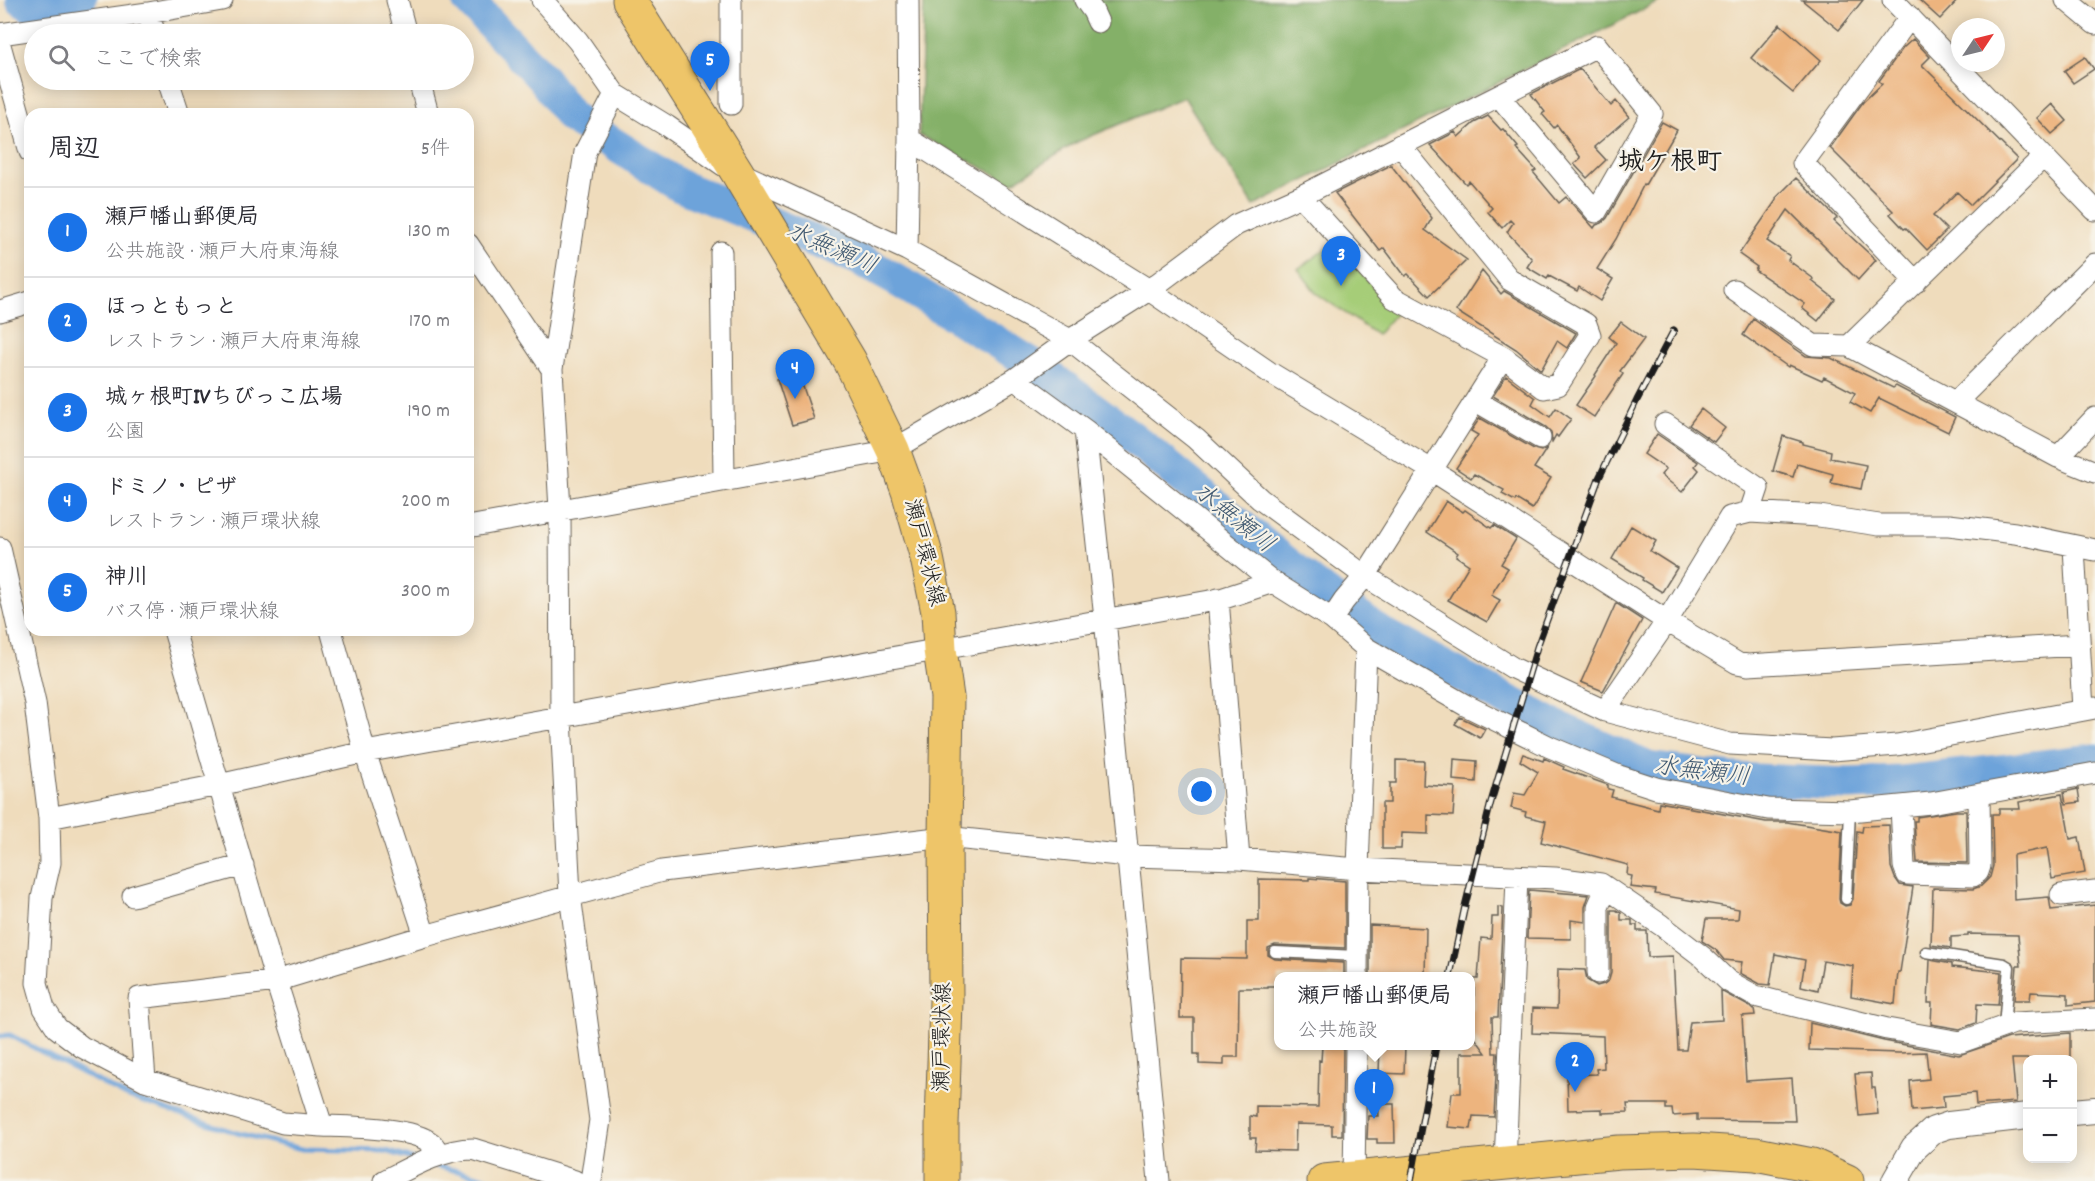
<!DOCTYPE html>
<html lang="ja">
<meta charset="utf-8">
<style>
body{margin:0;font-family:Dekko,"Klee One",sans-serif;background:#f7f7f7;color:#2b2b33}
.controls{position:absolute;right:18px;bottom:18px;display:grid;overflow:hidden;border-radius:12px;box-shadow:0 3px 15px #0003}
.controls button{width:54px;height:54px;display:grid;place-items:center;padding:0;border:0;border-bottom:2px solid #e1e1e2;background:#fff;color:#2b2b33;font:30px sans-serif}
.compass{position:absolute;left:1951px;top:18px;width:54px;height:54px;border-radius:50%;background:#fff;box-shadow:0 3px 15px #0003;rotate:55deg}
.you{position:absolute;left:1202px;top:792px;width:21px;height:21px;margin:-15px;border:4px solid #fff;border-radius:50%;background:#1a73e8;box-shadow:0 0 0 9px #1a73e833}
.badge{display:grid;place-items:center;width:39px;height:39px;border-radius:50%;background:#1a73e8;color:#fff;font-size:20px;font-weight:700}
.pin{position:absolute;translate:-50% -50px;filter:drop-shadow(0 2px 3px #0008)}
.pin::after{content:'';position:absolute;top:32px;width:21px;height:18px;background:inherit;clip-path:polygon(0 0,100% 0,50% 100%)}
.popup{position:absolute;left:1274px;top:972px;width:201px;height:78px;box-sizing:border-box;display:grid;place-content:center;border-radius:12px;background:#fff;filter:drop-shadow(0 2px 4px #0005);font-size:20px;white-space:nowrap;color:#7c7c81}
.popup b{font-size:22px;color:#2b2b33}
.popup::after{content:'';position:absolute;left:50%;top:100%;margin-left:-12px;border:12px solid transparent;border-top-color:#fff}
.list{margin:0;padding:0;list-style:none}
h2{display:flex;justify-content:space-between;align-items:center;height:78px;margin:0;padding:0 24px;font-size:26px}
h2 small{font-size:20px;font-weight:400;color:#7c7c81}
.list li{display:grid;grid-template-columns:39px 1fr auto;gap:18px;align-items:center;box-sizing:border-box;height:90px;padding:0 24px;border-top:2px solid #e1e1e2}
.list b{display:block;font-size:22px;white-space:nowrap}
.list p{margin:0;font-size:20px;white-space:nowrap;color:#7c7c81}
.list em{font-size:20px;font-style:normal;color:#7c7c81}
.icon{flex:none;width:33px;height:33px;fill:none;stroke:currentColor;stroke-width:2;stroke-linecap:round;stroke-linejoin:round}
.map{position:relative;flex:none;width:2095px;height:1181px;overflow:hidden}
.search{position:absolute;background:#fff;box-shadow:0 3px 15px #0003;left:24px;top:24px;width:450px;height:66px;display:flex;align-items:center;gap:15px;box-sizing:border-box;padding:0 21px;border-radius:33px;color:#7c7c81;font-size:22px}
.panel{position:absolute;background:#fff;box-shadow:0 3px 15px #0003;left:24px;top:108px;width:450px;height:528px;border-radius:18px}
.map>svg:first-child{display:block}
.green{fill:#a6cd78;stroke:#61744a;stroke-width:1.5}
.forest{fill:#84b068;stroke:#506642;stroke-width:1.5}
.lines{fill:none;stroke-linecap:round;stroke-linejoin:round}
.stream{stroke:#6da3da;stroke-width:5}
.river{stroke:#6da3da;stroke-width:33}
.building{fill:#edb47e}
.service-casing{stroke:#665f54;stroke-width:13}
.minor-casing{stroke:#665f54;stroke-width:23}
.tertiary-casing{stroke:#665f54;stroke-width:28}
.primary-casing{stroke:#665f54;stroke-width:35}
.service{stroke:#fff;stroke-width:10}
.minor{stroke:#fff;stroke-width:21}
.tertiary{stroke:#fff;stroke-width:26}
.primary{stroke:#eec569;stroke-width:33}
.rail-casing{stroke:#1c1c1c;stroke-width:7}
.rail{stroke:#f7f3e8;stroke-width:4.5;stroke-dasharray:14;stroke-linecap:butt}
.labels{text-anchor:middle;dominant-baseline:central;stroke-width:4.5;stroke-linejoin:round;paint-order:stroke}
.street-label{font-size:22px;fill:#1c1c1c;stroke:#f7f3e8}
.water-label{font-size:24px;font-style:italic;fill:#405971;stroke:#f7f3e8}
.quarter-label{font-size:26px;font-weight:bold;fill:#1c1c1c;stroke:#f7f3e8}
</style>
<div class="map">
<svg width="2095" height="1181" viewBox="0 0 2095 1181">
<rect width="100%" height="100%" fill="#f7f3e8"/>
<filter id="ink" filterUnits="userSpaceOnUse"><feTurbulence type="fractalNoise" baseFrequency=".0167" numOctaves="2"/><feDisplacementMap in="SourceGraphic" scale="12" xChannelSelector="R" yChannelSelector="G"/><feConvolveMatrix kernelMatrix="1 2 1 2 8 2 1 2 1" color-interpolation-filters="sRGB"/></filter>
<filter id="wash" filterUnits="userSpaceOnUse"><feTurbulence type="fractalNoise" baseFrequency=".008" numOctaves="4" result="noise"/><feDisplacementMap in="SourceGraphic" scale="24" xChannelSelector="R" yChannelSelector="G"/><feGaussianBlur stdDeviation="1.35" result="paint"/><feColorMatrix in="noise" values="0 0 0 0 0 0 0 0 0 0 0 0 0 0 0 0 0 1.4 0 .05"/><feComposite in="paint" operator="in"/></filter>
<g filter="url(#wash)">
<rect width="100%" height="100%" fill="#efdcbc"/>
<path class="green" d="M1335,242L1396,313L1377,335L1316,293L1298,269Z"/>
<path class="forest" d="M924,0H1662L1254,206L1184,97L1077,142L1012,183L919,135Z"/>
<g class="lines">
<path class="stream" d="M0,1036L10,1035L128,1097L237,1133L302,1149L386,1151L413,1159
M433,1165L499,1181"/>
<path class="river" d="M22,0L37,10L80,0
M468,0L543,79L571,117L680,186L859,259L900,282L1037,367L1132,437L1314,585L1381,633L1551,724L1648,768L1734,779L1848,784L1902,782L2095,760"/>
</g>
<g id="blocks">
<path class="building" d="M1802,0H1863L1839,30Z
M1919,0H1958L1940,19Z
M1780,24L1821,60L1793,93L1751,58Z
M1913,39L1930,57L1922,65L2017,159L1971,205L1957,192L1933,216L1947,230L1927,250L1906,228L1904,229L1890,214L1893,211L1830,148L1863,102L1882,84L1879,81L1903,48Z
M2085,57L2094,69L2073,83L2064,71Z
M1580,69L1611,106L1616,101L1629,117L1594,147L1606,160L1587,178L1574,164L1581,158L1557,125L1554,128L1542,114L1545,112L1531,94Z
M2052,104L2067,121L2052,134L2037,118Z
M1488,116L1501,130L1503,129L1518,147L1516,148L1536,170L1533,172L1559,203L1566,197L1594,228L1596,225L1602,223L1607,218L1662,122L1677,130L1645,185L1644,184L1616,239L1597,269L1613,279L1600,301L1579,287L1577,291L1549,276L1547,279L1527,267L1532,259L1507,232L1513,223L1510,220L1502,228L1488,212L1492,208L1469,181L1466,184L1430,145L1455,132L1458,137L1474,123Z
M1391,165L1432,218L1425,230L1467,260L1429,296L1408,274L1405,276L1384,248L1380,251L1335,193Z
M1796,178L1837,218L1834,221L1876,260L1858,280L1788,210L1767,241L1790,256L1788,260L1814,279L1812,281L1835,299L1818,321L1802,308L1805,304L1755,270L1757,267L1739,254L1777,199L1776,198Z
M1482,271L1501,294L1504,291L1576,333L1567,348L1557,341L1541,370L1516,349L1456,311Z
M1753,319L1806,356L1831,358L1893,388L1896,386L1955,417L1948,432L1879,398L1870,413L1850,402L1855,393L1824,377L1822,380L1789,365L1788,367L1743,335Z
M1621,322L1644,339L1620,371L1623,374L1594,417L1576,405L1596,376L1595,375L1616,343L1609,337Z
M798,372L814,419L792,425L777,379Z
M1506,376L1535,398L1532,404L1550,417L1556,408L1571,419L1558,437L1556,435L1552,442L1551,432L1546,427L1493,396Z
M1701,409L1725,428L1714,442L1689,425Z
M1480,418L1534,449L1541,451L1547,448L1534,468L1551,478L1532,509L1516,499L1515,501L1502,494L1504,490L1474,474L1471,478L1456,468L1478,435L1471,431Z
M1657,434L1698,462L1695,466L1699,470L1682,492L1661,475L1666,469L1644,454Z
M1783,436L1803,442V444L1831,451L1830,458L1866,465L1861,489L1831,483L1833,474L1797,464L1793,477L1773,471Z
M1446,501L1463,512L1465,510L1491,528L1494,525L1516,539L1501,564L1508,568L1491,595L1500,600L1487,622L1448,600L1469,565L1456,556L1458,553L1427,532Z
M1631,526L1656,541L1650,551L1677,568L1662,592L1642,580L1643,578L1612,559Z
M1616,603L1642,620L1603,691L1581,682Z
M1460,717L1485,729L1480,738L1455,724Z
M1523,754L1543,761L1544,758L1564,767L1563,769L1608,785V789L1613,790L1611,797L1658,809L1659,802L1766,822H1787L1842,831L1839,899L1840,903L1845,906L1850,905L1853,899L1857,831L1862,832L1863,826L1889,825L1891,867L1895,878L1900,885L1913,887L1900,972H1898L1895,1004L1851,996L1853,966L1823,961L1818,990L1801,986L1805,960L1775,954L1770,985L1760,984L1740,973L1742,962L1724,960L1716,950L1702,941L1706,919H1738L1739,909L1655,894L1656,890L1630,887L1632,876L1627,875L1628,865L1541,842L1546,821L1525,816L1526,812L1511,808L1514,793L1525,795L1538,772L1520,761Z
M1454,759L1477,761L1476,782L1453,780Z
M1396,760L1424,761L1423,785L1455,787L1453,816L1428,815V834L1402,833L1401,849H1382V803H1390V783H1396Z
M2078,789L2080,802L2066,804L2064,792Z
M2062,794L2070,839L2079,837L2085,873L2052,879L2047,848L2013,855L2014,900L2049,897L2051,910L2095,905V1002L2068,1005V994L2031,992L2030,1000H2014L2017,966H2021L2018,935L1968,934V936L1951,937V948L1931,945L1933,888L1973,889L1981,886L1990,877L1993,866L1992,814H1999V809H2020L2019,802Z
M1956,811H1966L1967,863L1917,862L1914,821H1917V817Z
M1309,878L1345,881V948L1275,945L1268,948V955L1275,959L1344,963V976H1278L1277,986H1268V988H1239L1238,1057H1224V1065L1199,1064V1054H1194V1018H1180L1181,958L1247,959V921H1259V879L1309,880Z
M1529,890L1589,895L1585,907V922L1571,920V939L1527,938Z
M1498,907L1503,908L1498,1017H1492L1493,1053H1497L1494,1117L1473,1116L1471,1129L1448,1127L1452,1093H1461V1053H1486L1470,1031V1009H1474V979H1478L1481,938L1491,939L1492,917H1498Z
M1611,910H1616L1621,913V920H1632V925H1637V931H1647L1648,957L1673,956L1678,1050H1686L1690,1022L1722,1020L1721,991L1754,1009L1755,1015L1742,1016L1746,1081L1792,1078L1795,1121L1697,1120V1114L1673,1116L1672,1109H1666V1104H1627L1628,1112L1602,1113V1109L1568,1110L1567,1075L1597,1074L1596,1069L1604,1068L1603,1036L1532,1033L1533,1008L1557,1009L1558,969L1585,970L1587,980L1597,986L1604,984L1609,980L1611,973Z
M1370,925L1426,928L1425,976H1370Z
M1930,960L1952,964V967L2001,972L1998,1005L1977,1004L1976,1023L1960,1029L1931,1024L1932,1003H1928Z
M1810,1023L1884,1041L1959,1055L2009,1038L2070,1033V1059H2012L2016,1102L1976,1105L1975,1093L1943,1096L1944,1108L1912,1111L1910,1081L1929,1079L1926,1052L1899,1053L1809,1050Z
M1322,1046H1343L1342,1135H1332V1125L1296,1124L1295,1151L1255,1150L1256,1138H1250V1116L1256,1117V1106L1318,1107L1319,1060L1321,1061Z
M1380,1046H1405L1404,1074L1379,1073Z
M1871,1073L1872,1088H1875L1878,1114L1859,1116L1855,1074Z
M1378,1104H1394L1395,1143H1377V1139H1367L1368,1116H1379Z"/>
</g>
</g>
<g filter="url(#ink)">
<use href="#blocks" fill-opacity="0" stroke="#665f54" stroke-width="1.5"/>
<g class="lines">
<defs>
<path id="service" d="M1846,899L1850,811
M1275,952L1357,956
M1926,952L2004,964L2009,967L2004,1027"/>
<path id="minor" d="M397,0L406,34
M542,0L578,41L615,94L667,126L723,165L907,250L1070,340L1196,439L1260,499L1365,576L1513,668L1605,711L1730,744L1832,750L1897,745L2095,708
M731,0V104
M1085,0L1093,11L1098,22
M1893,0L2095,210
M2066,0L2095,24
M148,13L155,34
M1910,17L1803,163L1916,282
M0,34L148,13L222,0
M0,45L30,152
M168,80L179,114
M419,80L428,114
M909,139L1149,290L1269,372L1433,471L1667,621L1737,663L1748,665L2079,645
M1400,145L1510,280L1586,324L1590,335L1558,385L1544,388L1503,357
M2043,157L1849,346L2058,457L2095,472
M1301,196L1394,298L1503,357L1365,576L1344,601L1332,619
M468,244L552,369
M907,250L909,139L908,0
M721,252L724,479
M1734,290L1813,345L1849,346
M0,311L30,302
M1015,379L1070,340L1149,290L1236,225L1301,196L1597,46L1652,114L1596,212L1499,96
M1476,401L1540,438
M1956,402L2095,264
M1665,424L1758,488L1750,512
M1085,430L1105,619L1159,1181
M2058,457L2095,418
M468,527L893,450L1015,379L1085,430L1273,582L1332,619L1366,648L1465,705L1550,747L1619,776L1656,788L1768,809L1850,811L1931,803L2095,773
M2074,547L2083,710
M0,548L35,703L49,818L50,863L42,898L37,983L44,1008L57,1028L82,1047L145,1080L283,1123L322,1126
M1218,599L1239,859
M174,630L276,981L322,1126C348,1127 412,1127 431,1143C435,1146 437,1151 439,1155
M331,630L365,752L425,936
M1605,711L1667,621L1730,517L1750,512L1819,516L1879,525H1949L2015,533L2095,550
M1901,807L1904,866L1907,874L1973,876L1978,872L1980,866L1979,795
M49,818L219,785L365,752L1221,599L1273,582
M2061,895L2095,891
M133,896L243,865
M1598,973V907L1601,900L1609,890
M1357,976L1358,869L1366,648
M145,1080L139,998L276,981L425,936L662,871L945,837L1128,856L1239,859L1358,869L1555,878L1601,884L1661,925L1704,958L1728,981L1755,996L1887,1029L1961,1042L2014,1023L2095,1019
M1505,1163L1517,878
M1354,1178L1356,1046
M384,1181C411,1167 442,1149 473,1149L575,1181
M591,1181L600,1120L570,895L561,718L560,510L552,369L585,152L615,94"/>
<path id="tertiary" d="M2072,1112L2095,1110
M1895,1181L1914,1148L1934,1130L1949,1125L2028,1116"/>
<path id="primary" d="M629,0L737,172L850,361L893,450L908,491L927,558L938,612L940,650L947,697L945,837L946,1001L942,1125V1181
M1324,1181L1619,1152L1694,1150L1756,1154L1812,1165L1847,1181"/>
</defs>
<use href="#service" class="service-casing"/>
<use href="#minor" class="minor-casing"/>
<use href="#tertiary" class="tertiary-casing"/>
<use href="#primary" class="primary-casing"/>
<use href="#service" class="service"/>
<use href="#minor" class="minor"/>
<use href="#tertiary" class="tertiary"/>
<use href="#primary" class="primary"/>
<defs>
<path id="rail" d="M1450,976L1465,906L1491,802L1537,647L1599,478L1637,400L1674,330
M1411,1181L1436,1046"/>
</defs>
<use href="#rail" class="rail-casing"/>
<use href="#rail" class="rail"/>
</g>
</g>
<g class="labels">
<g class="street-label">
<text transform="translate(923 553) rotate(76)">瀬戸環状線</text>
<text transform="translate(944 1037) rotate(-89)">瀬戸環状線</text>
</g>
<g class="water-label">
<text transform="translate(831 250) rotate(24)">水無瀬川</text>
<text transform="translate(1233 519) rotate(39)">水無瀬川</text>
<text transform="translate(1702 773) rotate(7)">水無瀬川</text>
</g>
<g class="quarter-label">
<text x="1670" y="163">城ケ根町</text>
</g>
</g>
</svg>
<div class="controls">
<button>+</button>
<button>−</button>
</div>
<svg class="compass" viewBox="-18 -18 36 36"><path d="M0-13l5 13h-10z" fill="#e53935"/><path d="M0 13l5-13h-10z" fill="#7c7c81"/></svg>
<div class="you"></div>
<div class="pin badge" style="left:1374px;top:1119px">1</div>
<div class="popup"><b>瀬戸幡山郵便局</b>公共施設</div>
<div class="pin badge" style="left:1575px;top:1092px">2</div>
<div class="pin badge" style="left:1341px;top:286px">3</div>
<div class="pin badge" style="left:795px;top:399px">4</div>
<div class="pin badge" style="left:710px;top:91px">5</div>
<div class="search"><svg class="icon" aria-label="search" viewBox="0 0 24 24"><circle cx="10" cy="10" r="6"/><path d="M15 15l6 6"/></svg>ここで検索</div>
<section class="panel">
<h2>周辺<small>5件</small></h2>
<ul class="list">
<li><span class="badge">1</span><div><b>瀬戸幡山郵便局</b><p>公共施設 · 瀬戸大府東海線</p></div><em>130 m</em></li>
<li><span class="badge">2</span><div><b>ほっともっと</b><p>レストラン · 瀬戸大府東海線</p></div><em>170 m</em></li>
<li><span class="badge">3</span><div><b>城ヶ根町IVちびっこ広場</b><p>公園</p></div><em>190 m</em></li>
<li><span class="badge">4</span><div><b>ドミノ・ピザ</b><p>レストラン · 瀬戸環状線</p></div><em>200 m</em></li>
<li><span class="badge">5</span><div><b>神川</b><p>バス停 · 瀬戸環状線</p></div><em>300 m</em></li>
</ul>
</section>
</div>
